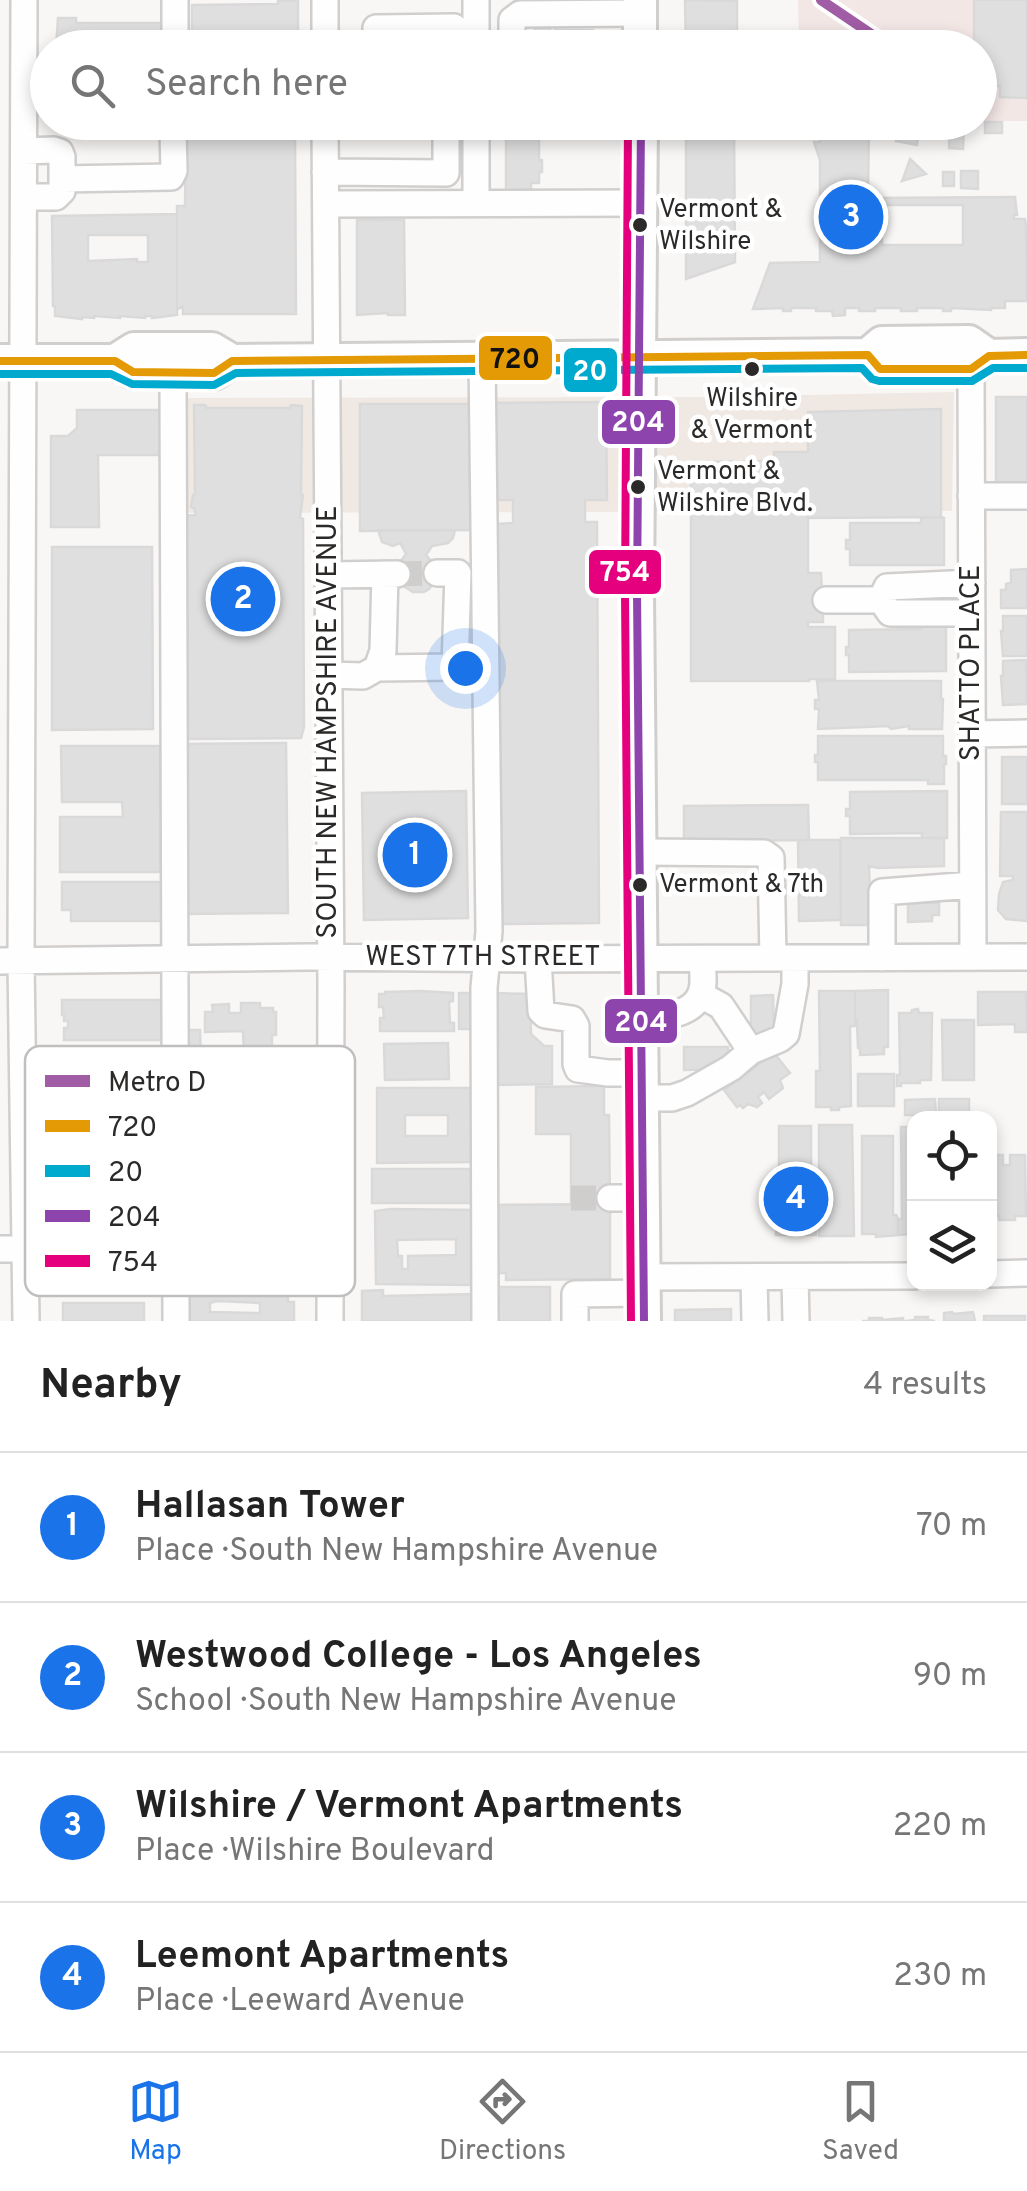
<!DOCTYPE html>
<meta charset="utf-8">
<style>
body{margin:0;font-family:Overpass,sans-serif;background:#f6f6f6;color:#222}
.controls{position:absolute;right:30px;bottom:30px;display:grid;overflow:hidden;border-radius:20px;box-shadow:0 5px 15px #0003}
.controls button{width:90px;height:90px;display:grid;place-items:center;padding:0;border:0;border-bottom:2px solid #e0e0e0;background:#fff;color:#222;font:50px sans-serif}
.you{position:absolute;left:465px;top:668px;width:35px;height:35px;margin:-25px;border:8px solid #fff;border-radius:50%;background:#1a73e8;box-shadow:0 0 0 15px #1a73e833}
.badge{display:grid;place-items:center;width:65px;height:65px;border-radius:50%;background:#1a73e8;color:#fff;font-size:32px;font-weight:700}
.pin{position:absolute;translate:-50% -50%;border:5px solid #fff;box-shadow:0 2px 10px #0006}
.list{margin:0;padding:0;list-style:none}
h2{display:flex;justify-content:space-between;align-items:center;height:130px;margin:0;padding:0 40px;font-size:42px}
h2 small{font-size:32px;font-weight:400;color:#767676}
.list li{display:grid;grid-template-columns:65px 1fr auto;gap:30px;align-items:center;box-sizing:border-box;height:150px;padding:0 40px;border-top:2px solid #e0e0e0}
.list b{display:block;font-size:38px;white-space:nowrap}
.list p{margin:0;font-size:32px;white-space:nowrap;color:#767676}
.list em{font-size:32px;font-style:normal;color:#767676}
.icon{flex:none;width:55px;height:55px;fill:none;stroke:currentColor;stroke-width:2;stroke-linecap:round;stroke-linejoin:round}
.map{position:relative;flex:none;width:1027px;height:1321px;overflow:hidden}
.search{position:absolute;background:#fff;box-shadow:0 5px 15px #0003;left:30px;right:30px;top:30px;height:110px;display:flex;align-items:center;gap:25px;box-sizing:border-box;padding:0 35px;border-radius:55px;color:#767676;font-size:38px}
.sheet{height:730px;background:#fff}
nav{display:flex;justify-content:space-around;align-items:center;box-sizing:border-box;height:140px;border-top:2px solid #e0e0e0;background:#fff;font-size:28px;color:#767676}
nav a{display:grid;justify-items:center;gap:5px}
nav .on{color:#1a73e8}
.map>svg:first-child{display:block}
.built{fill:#f0e9e3}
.education{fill:#f3e7e6}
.building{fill:#e0dfdf;stroke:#dad9d9;stroke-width:2.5;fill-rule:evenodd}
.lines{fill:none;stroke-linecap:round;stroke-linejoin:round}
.minor-tunnel{stroke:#d0cecc;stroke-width:25;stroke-dasharray:25 12;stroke-linecap:butt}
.minor-casing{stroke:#d1cfce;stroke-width:30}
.major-casing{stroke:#d1cfce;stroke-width:38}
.minor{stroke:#fefefe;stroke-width:25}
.major{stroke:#fefefe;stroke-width:32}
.bus-1-casing{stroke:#fff;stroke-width:15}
.bus-2-casing{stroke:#fff;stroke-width:15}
.bus-3-casing{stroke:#fff;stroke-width:15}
.bus-4-casing{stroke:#fff;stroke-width:15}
.bus-1{stroke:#e39a04;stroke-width:8}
.bus-2{stroke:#00a9ce;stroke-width:8}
.bus-3{stroke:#8e44ad;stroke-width:8}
.bus-4{stroke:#e5007d;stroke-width:8}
.metro-1-casing{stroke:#fff;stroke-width:18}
.metro-1{stroke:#a05da5;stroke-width:10}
.bus-dot{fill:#2c2a29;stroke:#fff;stroke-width:4}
.labels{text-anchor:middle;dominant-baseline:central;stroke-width:9;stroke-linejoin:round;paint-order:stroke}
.bus-label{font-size:26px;fill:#2c2a29;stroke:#fff;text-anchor:start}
.street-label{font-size:28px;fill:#2c2a29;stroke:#fff}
.key{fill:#fff;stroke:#c0bfbf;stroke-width:2.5}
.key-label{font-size:28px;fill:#2c2a29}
.line-badge{stroke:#fff;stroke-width:4}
.badge-label{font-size:28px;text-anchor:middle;font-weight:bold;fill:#fff}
.pale-badge-label{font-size:28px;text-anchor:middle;font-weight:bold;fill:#111}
</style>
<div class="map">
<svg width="1027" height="1321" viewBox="0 0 1027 1321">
<rect width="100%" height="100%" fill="#f9f7f5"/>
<path class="built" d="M954,392L952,511L182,513V398L694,397Z"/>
<path class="education" d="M798,0H1027V121H980V48L799,47Z"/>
<path class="building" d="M685,0L737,1V48H686Z
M974,0H1027V98L1000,97V86H996V78H980V48H974Z
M278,1H298V48H192V5L278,4Z
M58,18H76V23H167V48H56Z
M535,25H550V33H555V30H593V48H535Z
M186,122H294V127L186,128Z
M686,122H734L735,262L686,279Z
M820,122H869L868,198L1015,197L1017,215H1014V219H1025L1026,227L1027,301H1005V308H991V310L951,308V311H943V308H917V311H901V308H875V311H859V308H845V315L833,316L832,311H816V308H791V311H783V308L753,309L770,263L820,262V160L814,142H820V132H818ZM882,205H963V245H882Z
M985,122H1002V133H985Z
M959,128H964L963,149L949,148V130H959Z
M295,131L296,314H183V307L177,309V206H185L186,133Z
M898,133L918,136L917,145L896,141Z
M506,138H539V160H542V172H539V183H531V195L506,194Z
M910,159L926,174L902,181L903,179Z
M961,171H978V189L961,188Z
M943,172H954V186H943Z
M177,206V315L152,318V316H145V318L120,316V318L94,316V318L82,317V319L55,316V306H53L52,216L177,214ZM88,235H148V262H137V259L88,261Z
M357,220H404L405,315H388V313L357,315Z
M996,397H1027V489H996Z
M606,402L607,500H585V522H597L599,923L499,924L495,524L513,523V500H491L490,403Z
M360,404H476L478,530L360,531Z
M194,405H205L207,408H290L291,405L302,406L301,494L303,495L300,517L303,519L304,727L301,738L182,739V516L196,515L194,508L191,507L193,495L195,494Z
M941,409V517L808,518V573H821L823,613V622H808V627H835V679H809V681H691V462L774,461V452H808V412Z
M77,410H166V455H98L99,527H51V436H68L77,428Z
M941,517L944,518V565H850V549H846V540H850V523H921V518Z
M378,530H455L453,538L448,543L432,546L426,555L435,566L433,584L429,589L424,592H413L400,584V562L406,554L403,548L400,543L393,546L382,542Z
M52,547H152L153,729L52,730Z
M1027,569V608H1001V590H1006V584L1011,582V570Z
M1003,616H1027V656H1003L1001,631H1003Z
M921,626H946V671L849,672V655H846V647H849V630L921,629Z
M1026,660L1027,704L1003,705L1001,676H1003V661Z
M817,681H941V699H943L942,729H909V726L891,729L888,726L818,729L819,709H815V700H819Z
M818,736H943V756H946V764H944V784H928V780H818V762H815V755H818Z
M286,743L288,913L183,914L181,744Z
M61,746H160V872H60V817H123L122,802H62Z
M1002,757H1027V804H1002Z
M466,791L468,918L364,920L362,793Z
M947,791V838H922V833L850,834V816H846V809H850V792Z
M808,805L809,840L684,841V806Z
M1001,812H1027V921L1006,919L998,910L999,894L1003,882L1013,880V876H1000Z
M841,838H944V866L878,868L869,866L871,925H841Z
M798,840H840L841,920L799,921Z
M62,882H163L164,921H71V910H62Z
M908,903H939V915H932V921L908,922Z
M888,990V1047H884V1054L860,1055V1048H858L857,1020H855V991Z
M421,991L453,993V1001L449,1002L450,1023H454V1031H380V1018H384L383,1007H379V994H385V992Z
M819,991H855V1026H850L851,1106L839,1107V1110H831V1107H816V1071H820Z
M978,992H1026L1027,1032H1015V1024L978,1025Z
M459,993H477V1029H459Z
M491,993L530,994L531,1034L544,1046H552V1084L491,1085Z
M773,995L774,1040L751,1041V996Z
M62,1000H162V1040H64V1028H68V1021H64V1015H62Z
M241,1003H260V1008H273V1012H276V1035H272V1055H276V1074H273V1078H228L227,1074H204V1058L244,1057L243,1031L205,1032V1012H213L212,1005L229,1004V1013H241Z
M918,1009L919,1013H932L931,1080H920V1083H901V1086H897V1075H900L899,1013H911L912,1010Z
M942,1020H974V1080H943Z
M182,1030H200L201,1060L183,1061Z
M448,1043L449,1079L385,1080L384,1044Z
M684,1047H728L729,1069L684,1070Z
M774,1053L790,1073L780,1080L783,1088L769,1099L764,1092L758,1097L762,1103L757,1107L748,1104L743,1108L740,1105L737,1107L724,1090Z
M858,1074H894V1106H858Z
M604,1086V1115H609L610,1204L571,1205V1134H536V1087Z
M377,1088H476V1162L377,1163ZM405,1115H448V1136H405Z
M935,1099L936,1115H905V1100Z
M939,1099H969V1115H939Z
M819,1125H852L854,1236H819Z
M779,1126H811V1167H808V1172H812V1219H816V1235H776V1218H779V1179H782V1169H779Z
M901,1127H914V1238V1234L898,1235V1219H902Z
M862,1136H893V1215H896L898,1219V1235L876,1237V1234H862Z
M990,1155H1003V1165H1010V1155H1025L1026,1216H1015V1220H999V1216H990Z
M372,1169H473V1203H372Z
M610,1204V1279L506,1280V1273H494L493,1205Z
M391,1209L475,1210V1285L376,1284L375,1211ZM456,1239V1255L408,1256V1269H402V1256H398L397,1240Z
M189,1281H282V1294H288V1302H294V1321H189V1317H186ZM217,1301L260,1303V1313L210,1312V1303Z
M495,1287H550V1321H495Z
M383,1290V1296L476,1294V1321H362V1291Z
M63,1303H144V1321H63Z
M731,1309V1321H675V1310Z
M952,1312L953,1314L973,1312L975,1321H944V1313Z
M984,1316H1025V1321H984Z
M915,1317H928V1320L935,1321H862H869V1318H882V1320L903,1318V1321H906L915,1320Z"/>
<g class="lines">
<path class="minor-tunnel" d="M397,574L437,573
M571,1198H610"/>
<defs>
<path id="minor" d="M24,0L21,961L26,1321
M175,0V48
M325,0V48
M476,0V48
M376,48V28L454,27
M512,48V20L520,14L640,13
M325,122L331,985L330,1321
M476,122V203
M24,151L54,150L60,152L62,157V191L56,197H24
M325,172L446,173V122
M62,179L171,177L174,171L173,130L170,122
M326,204L640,203
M482,359L489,931L484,988L485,1321
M971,369L973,957
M173,373L176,1321
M971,496H1027
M329,575L397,574
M972,583L887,587L881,600L890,613H972
M826,600H881
M377,668L383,651L385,574
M329,675L363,676L377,668L455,667L458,573H437
M972,734L1027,733
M641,852L764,853L771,858L773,958
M882,958V892L972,885
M538,959L541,1011L545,1015L572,1019L576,1026V1064L578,1069L608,1073H642
M0,961L308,957L538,959L1027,957
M701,995L721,1006L751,1051
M642,1019C662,1016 693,1016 701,993C705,983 702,969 702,959
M642,1098H672L687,1093L731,1068L751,1051L780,1039L786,1034L795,984V958
M610,1198H643
M0,1249H26
M990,1274L1027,1273
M643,1277L914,1276
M754,1278L755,1321
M795,1278L796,1321
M575,1321V1294L644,1293"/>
<path id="major" d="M640,0V48
M641,122L637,593L644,1321
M868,355L880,369H971L989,356
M0,361H115L133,372L214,373L232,361
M115,361L134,349H212L232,361L868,355L882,343L969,342L989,356L1027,355"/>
</defs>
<use href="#minor" class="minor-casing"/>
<use href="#major" class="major-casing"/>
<use href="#minor" class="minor"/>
<use href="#major" class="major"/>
<defs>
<path id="bus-1" d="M0,361H115L133,372L214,373L232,361L868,355L880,369H971L989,356L1027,355"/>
<path id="bus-2" d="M0,374H111L132,384L214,385L236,373L862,368L872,379L879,381H972L993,368H1027"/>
<path id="bus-3" d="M641,122L637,593L644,1321"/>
<path id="bus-4" d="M628,122L625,593L631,1321"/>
</defs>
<use href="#bus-1" class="bus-1-casing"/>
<use href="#bus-2" class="bus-2-casing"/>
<use href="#bus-3" class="bus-3-casing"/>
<use href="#bus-4" class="bus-4-casing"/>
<use href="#bus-1" class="bus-1"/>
<use href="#bus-2" class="bus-2"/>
<use href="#bus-3" class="bus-3"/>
<use href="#bus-4" class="bus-4"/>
<defs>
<path id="metro-1" d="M821,0L892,48"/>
</defs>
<use href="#metro-1" class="metro-1-casing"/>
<use href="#metro-1" class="metro-1"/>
</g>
<g class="bus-dot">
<circle cx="640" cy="225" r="9"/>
<circle cx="752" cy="369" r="9"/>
<circle cx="638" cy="487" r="9"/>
<circle cx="640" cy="885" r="9"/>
</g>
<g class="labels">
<g class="bus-label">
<text x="659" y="210">Vermont &amp;<tspan x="659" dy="32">Wilshire</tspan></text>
<text x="752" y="399" text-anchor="middle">Wilshire<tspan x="752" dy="32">&amp; Vermont</tspan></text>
<text x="657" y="472">Vermont &amp;<tspan x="657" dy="32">Wilshire Blvd.</tspan></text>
<text x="659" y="885">Vermont &amp; 7th</text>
</g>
<g class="street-label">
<text transform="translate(972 663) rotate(-90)">SHATTO PLACE</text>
<text transform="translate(329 722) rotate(-90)">SOUTH NEW HAMPSHIRE AVENUE</text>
<text x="483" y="958">WEST 7TH STREET</text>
</g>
</g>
<rect x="25" y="1046" width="330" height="250" rx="15" class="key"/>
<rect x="45" y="1075" width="45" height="12" fill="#a05da5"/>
<rect x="45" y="1120" width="45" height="12" fill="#e39a04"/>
<rect x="45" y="1165" width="45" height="12" fill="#00a9ce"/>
<rect x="45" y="1210" width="45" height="12" fill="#8e44ad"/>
<rect x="45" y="1255" width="45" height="12" fill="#e5007d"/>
<g class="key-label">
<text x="108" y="1091">Metro D</text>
<text x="108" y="1136">720</text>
<text x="108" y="1181">20</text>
<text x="108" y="1226">204</text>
<text x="108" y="1271">754</text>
</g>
<g class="line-badge">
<rect x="477" y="334" width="77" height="48" rx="10" fill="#e39a04"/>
<rect x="562" y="346" width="57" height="48" rx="10" fill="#00a9ce"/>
<rect x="600" y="398" width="77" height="48" rx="10" fill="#8e44ad"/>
<rect x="587" y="548" width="76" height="48" rx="10" fill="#e5007d"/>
<rect x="603" y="997" width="76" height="48" rx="10" fill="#8e44ad"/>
</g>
<g class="badge-label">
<text x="590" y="380">20</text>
<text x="638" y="431">204</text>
<text x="625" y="581">754</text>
<text x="641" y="1031">204</text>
</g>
<g class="pale-badge-label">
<text x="515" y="368">720</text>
</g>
</svg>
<div class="controls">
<button><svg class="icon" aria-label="locate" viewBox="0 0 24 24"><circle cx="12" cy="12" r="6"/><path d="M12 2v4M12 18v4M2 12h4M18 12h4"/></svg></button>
<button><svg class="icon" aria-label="layers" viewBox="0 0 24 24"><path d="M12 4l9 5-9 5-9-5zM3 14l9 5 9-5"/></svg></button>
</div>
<div class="you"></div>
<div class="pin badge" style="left:415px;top:855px">1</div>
<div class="pin badge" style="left:243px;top:599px">2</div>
<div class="pin badge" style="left:851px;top:217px">3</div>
<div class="pin badge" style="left:796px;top:1199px">4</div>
<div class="search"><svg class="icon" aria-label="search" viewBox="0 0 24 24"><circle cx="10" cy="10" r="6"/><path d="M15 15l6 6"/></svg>Search here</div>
</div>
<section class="sheet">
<h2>Nearby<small>4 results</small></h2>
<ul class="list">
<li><span class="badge">1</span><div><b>Hallasan Tower</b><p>Place · South New Hampshire Avenue</p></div><em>70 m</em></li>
<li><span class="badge">2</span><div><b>Westwood College - Los Angeles</b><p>School · South New Hampshire Avenue</p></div><em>90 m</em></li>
<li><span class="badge">3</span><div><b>Wilshire / Vermont Apartments</b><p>Place · Wilshire Boulevard</p></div><em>220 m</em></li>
<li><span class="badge">4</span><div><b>Leemont Apartments</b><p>Place · Leeward Avenue</p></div><em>230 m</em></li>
</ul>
</section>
<nav>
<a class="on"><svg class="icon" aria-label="map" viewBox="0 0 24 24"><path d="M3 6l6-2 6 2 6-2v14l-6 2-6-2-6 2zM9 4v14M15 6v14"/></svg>Map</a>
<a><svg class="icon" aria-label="directions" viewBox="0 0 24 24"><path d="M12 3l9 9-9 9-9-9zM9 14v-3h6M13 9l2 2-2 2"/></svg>Directions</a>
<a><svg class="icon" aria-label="saved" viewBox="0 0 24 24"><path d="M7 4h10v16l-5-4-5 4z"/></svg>Saved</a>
</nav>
